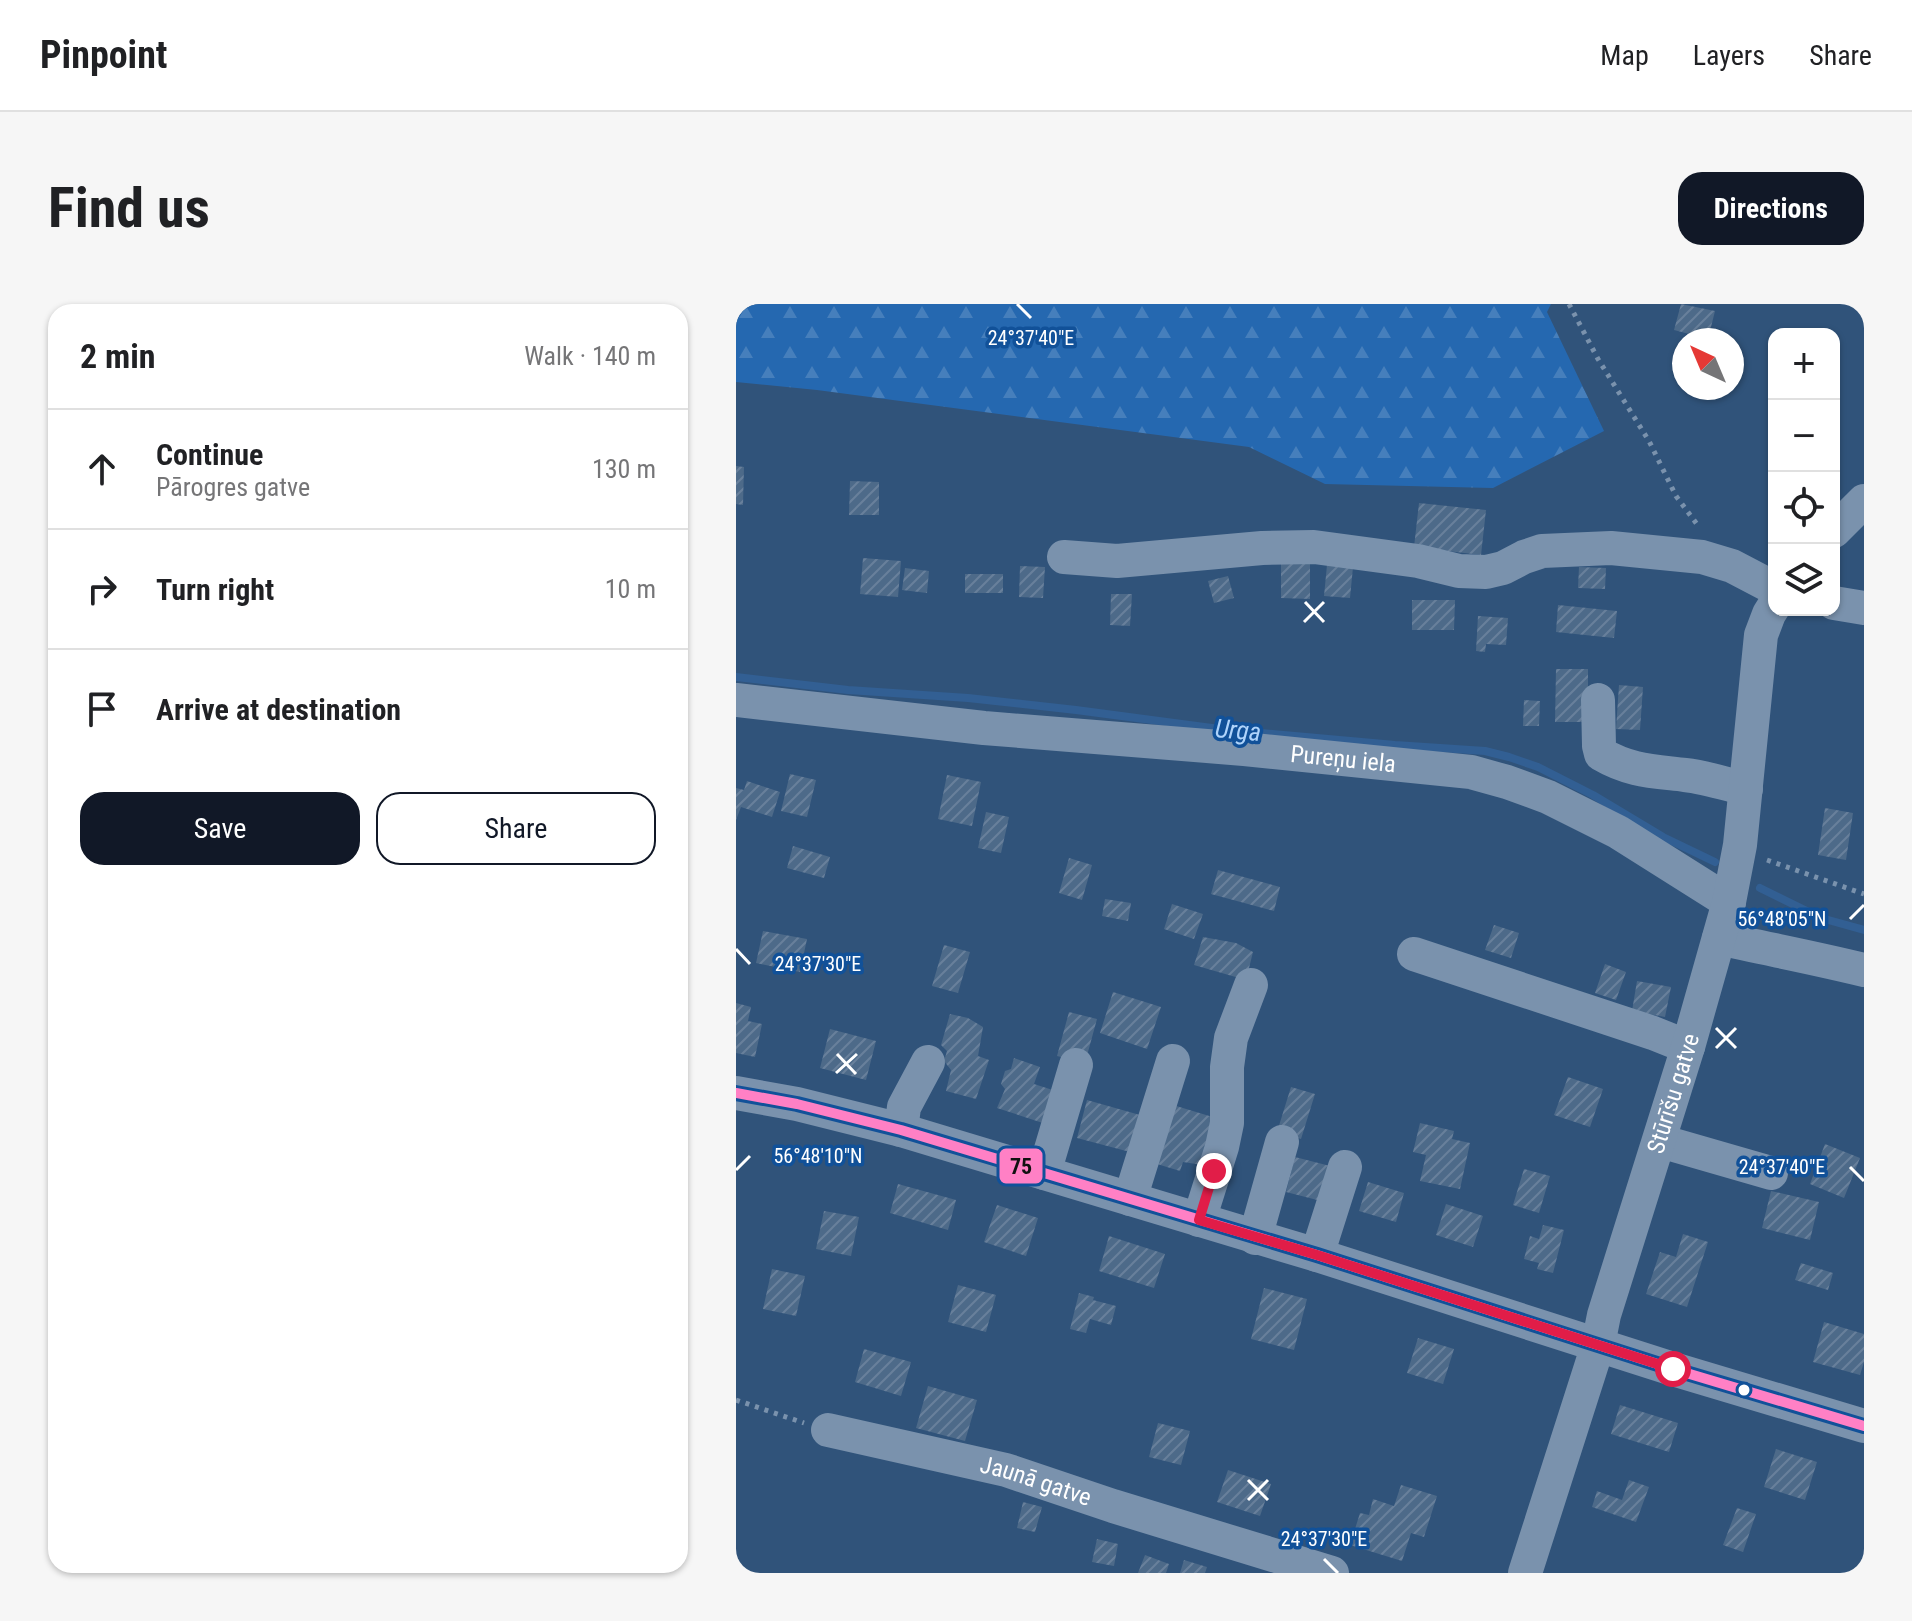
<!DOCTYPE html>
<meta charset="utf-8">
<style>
body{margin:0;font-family:"Roboto Condensed",sans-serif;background:#f6f6f6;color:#202124}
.controls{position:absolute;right:24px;top:24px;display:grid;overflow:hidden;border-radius:16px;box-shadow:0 2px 6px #0004}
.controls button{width:72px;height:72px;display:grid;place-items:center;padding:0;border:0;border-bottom:2px solid #e0e0e0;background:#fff;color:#202124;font:40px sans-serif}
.compass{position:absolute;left:936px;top:24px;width:72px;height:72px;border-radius:50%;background:#fff;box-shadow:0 2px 6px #0004;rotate:316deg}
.stop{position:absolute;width:24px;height:24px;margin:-18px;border:6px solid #e11d48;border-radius:50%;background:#fff}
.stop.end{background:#e11d48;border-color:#fff;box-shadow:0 2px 8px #0008}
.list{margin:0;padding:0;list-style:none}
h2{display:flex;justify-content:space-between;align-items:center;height:104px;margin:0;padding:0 32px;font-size:34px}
h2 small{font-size:26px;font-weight:400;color:#757577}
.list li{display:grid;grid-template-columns:52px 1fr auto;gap:24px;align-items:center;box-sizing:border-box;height:120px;padding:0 32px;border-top:2px solid #e0e0e0}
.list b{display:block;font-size:30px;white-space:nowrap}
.list p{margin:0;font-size:26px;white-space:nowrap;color:#757577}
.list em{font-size:26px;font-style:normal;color:#757577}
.actions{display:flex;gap:16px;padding:24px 32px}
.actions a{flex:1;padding:18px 0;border:2px solid #111827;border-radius:24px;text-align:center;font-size:28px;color:#111827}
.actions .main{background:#111827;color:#fff}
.icon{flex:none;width:44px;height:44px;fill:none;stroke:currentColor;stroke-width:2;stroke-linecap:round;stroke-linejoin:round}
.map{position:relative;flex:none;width:1128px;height:1269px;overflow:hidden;border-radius:24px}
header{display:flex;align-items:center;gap:48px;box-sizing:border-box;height:112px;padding:0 40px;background:#fff;border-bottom:2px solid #e0e0e0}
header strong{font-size:38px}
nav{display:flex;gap:44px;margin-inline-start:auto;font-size:28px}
.intro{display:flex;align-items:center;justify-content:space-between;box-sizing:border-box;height:192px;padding:0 48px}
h1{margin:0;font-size:56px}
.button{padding:20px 36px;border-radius:24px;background:#111827;color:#fff;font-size:28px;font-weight:700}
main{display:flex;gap:48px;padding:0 48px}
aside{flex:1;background:#fff;border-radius:24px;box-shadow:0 2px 6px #0004}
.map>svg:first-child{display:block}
.forest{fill:url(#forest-firs)}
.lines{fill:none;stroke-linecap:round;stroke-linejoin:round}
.stream{stroke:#325f93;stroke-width:8}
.building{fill:url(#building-hatch)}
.path{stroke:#7a92ad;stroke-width:5;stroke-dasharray:4 6;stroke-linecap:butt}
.minor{stroke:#7a92ad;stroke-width:34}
.bus-1-casing{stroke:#115199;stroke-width:16}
.bus-1{stroke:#ff80c5;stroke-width:10}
.route{stroke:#e11d48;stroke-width:10}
.ticks{fill:none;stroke:#fff;stroke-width:3}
.bus-dot{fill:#fff;stroke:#115199;stroke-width:3}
.labels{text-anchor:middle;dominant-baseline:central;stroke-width:7;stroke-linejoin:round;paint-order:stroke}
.street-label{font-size:24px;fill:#fff;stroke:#115199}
.water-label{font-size:26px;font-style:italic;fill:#afd4fb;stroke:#115199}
.ticks-label{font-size:20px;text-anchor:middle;fill:#fff;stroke:#115199;stroke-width:7;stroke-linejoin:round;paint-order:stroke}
.line-badge{stroke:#115199;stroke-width:3}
.pale-badge-label{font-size:22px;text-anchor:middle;font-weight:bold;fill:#111}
</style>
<header>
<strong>Pinpoint</strong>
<nav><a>Map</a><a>Layers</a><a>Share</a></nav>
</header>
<div class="intro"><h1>Find us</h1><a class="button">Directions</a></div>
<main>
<aside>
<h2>2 min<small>Walk · 140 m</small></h2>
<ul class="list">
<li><svg class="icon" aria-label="ahead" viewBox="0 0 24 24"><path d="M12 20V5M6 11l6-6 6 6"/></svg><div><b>Continue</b><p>Pārogres gatve</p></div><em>130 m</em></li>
<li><svg class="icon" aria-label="right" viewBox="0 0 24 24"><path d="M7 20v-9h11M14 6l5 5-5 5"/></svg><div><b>Turn right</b></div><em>10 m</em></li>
<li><svg class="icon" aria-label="arrive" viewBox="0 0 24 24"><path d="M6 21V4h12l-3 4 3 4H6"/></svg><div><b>Arrive at destination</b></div></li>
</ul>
<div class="actions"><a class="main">Save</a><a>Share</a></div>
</aside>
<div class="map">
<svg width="1128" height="1269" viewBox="0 0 1128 1269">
<defs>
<pattern id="forest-firs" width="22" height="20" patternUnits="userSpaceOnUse" patternTransform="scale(2)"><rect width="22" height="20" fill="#2568b0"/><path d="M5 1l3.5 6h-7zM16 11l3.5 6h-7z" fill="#467fbc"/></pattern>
<pattern id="building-hatch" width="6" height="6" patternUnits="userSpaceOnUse" patternTransform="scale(2)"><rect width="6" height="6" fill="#4d6a89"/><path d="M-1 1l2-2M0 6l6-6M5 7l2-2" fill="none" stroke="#68809b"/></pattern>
</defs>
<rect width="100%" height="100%" fill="#30537a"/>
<path class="forest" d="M0,0H815L811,8L868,127L757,184L589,180L513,143L81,86L0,78Z"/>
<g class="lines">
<path class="stream" d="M0,373L112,386L232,394L340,406L491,426L659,441L749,447L773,453L802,463L857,491L927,533L979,558
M1024,584L1085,614L1128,626"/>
</g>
<path class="building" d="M945,0L979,7L972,35L938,26Z
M0,162L8,163L7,201L0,200Z
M114,177L143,178V211H113Z
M683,199L750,206L745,251L678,243Z
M127,254L165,257L162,293L124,290Z
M545,259H574V295L545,294Z
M591,261L617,263L614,294L588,292Z
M284,262L309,263L307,294L283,293Z
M843,263L870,264L869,285L842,284Z
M169,264L193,267L191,289L166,286Z
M229,270H267V289H229Z
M492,272L498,294L478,299L472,277Z
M375,290H396L394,322L374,321Z
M676,296H719L718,326H676Z
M822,301L881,307L878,334L820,328Z
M742,312L772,314L770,341L750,340L749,348L740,347Z
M820,365H852V418H819Z
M883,381L907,383L904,426L880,425Z
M788,396L804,397L803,422H787Z
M54,470L80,476L71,513L45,507Z
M211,471L245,478L236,522L202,515Z
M11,477L44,488L36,513L5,503L0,516V484L8,486Z
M1089,504L1117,509L1110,556L1082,551Z
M250,508L273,513L265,549L242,544Z
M57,542L94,553L88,574L51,564Z
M333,554L356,561L346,596L323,589Z
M482,566L544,583L538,607L475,590Z
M369,595L395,599L392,617L366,612Z
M436,600L467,610L458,635L428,625Z
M758,621L783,629L775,654L749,646Z
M27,627L71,635L64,668L20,659Z
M467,633L500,639L517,648L510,676L458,661Z
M208,641L234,648L222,689L196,682Z
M869,660L890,668L880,696L859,689Z
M901,677L935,683L929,713L896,707Z
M377,688L425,703L411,745L364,729Z
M0,699L15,703L12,717L26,720L19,753L0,749Z
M333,708L361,715L349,759L321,752Z
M214,710L232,714L247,723L242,752L253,756L240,795L210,787L215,766L208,757L211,747L205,741Z
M94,725L140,737L130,776L84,764Z
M278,754L304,763L298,780L326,789L316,822L261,804L269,785L265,780L269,767L275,765Z
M832,773L867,785L854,823L818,811Z
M555,783L579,790L565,835L541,828Z
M351,796L404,811L394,848L341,834Z
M437,801L480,814L473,862L447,858L444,867L421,860Z
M684,819L718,827L716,835L734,839L724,885L684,877L690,851L677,848Z
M1089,840L1124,854L1108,894L1074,880Z
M559,853L598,863L589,898L550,888Z
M788,865L814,872L803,909L777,901Z
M632,878L668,889L660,918L623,907Z
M162,880L220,896L212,926L154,909Z
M1035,887L1083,898L1074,936L1026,924Z
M710,900L747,912L737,943L700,931Z
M261,901L302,914L290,952L248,938Z
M88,907L123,913L115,952L80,945Z
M807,921L828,926L817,969L801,965L803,959L788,955L794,932L803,935Z
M947,930L972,938L951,1003L910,990L924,948L940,953Z
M373,932L429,950L418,984L363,967Z
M1065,959L1097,969L1092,986L1059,976Z
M36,965L69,972L60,1012L27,1005Z
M222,981L260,991L250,1028L212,1018Z
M528,984L571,995L558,1046L515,1035Z
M343,989L358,993L357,996L380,1002L375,1021L354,1015L350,1029L334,1025Z
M1088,1018L1128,1030V1058L1124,1071L1077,1058Z
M682,1034L718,1045L707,1080L671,1069Z
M128,1045L175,1058L165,1092L119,1078Z
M192,1082L241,1096L229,1137L180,1124Z
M884,1101L942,1119L933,1148L875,1130Z
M422,1119L454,1127L445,1161L413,1153Z
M1040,1145L1081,1158L1069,1196L1028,1183Z
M492,1166L535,1180L524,1212L481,1198Z
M893,1176L913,1183L900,1218L856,1203L861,1187L886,1196Z
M665,1181L701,1192L688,1233L675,1229L666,1257L614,1241L624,1209L633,1211L637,1195L658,1202Z
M287,1198L306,1203L299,1228L281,1224Z
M1001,1204L1020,1210L1007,1248L987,1241Z
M361,1235L382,1240L378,1262L356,1258Z
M409,1251L433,1260L430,1269H402Z
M448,1256L471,1263L469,1269H444Z"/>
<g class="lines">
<path class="path" d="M833,0L862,55L913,137L940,192L963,223
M1031,556L1128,590
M0,1096L68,1119"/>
<g class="minor">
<path d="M1098,227L1128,197"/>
<path d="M328,253L381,257L526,244L578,243L682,257L723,267L750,268L767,264L788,253L806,247L875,244L966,253L996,262L1038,284"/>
<path d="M1098,299L1128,304"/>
<path id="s1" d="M0,396L248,424L508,445L735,468L771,478L812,493L882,528L993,598"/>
<path d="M862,396L863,442L865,450C894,467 916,467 949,471C969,473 990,480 1010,485"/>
<path d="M983,634C1031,645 1080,654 1128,666"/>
<path d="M678,650L917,729L952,743"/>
<path d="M0,789L61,800L165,826L308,869L581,951L937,1065L1128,1122"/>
<path d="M165,826L168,803L192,758"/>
<path d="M924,837L1035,869"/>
<path d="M308,869L340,761"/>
<path d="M394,895L437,757"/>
<path d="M463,916L486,843L491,819V763L495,734L515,681"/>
<path d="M519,934L546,838"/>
<path d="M581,951L609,863"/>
<path id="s2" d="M92,1126L270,1166L377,1202L596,1269"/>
<path id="s3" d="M789,1269L862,1041L868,1011L952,743L993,598L1004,541L1025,331L1033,310L1038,302"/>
</g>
<defs>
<path id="bus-1" d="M0,789L61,800L165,826L308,869L581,951L937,1065L1128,1122"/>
</defs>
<use href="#bus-1" class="bus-1-casing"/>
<use href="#bus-1" class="bus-1"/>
</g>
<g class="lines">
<path class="route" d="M478,867L463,916L581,951L937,1065"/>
</g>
<path class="ticks" d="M281,0L295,14M569,298L588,318M568,318L588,298M1114,615L1128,601M0,645L14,660M980,724L1000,744M980,744L1000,724M101,750L120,770M100,769L121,750M1114,863L1128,877M0,866L14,852M512,1176L532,1196M512,1196L532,1176M588,1255L602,1269"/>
<circle class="bus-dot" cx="1008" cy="1086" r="7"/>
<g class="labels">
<g class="street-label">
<text stroke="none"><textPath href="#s1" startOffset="610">Pureņu iela</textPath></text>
<text stroke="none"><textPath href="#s3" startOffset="502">Stūrīšu gatve</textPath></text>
<text stroke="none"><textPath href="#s2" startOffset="214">Jaunā gatve</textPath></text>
</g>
<g class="water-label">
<text transform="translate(502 426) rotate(5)">Urga</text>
</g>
</g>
<g class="ticks-label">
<text x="295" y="41">24°37'40"E</text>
<text x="1046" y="622">56°48'05"N</text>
<text x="82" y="667">24°37'30"E</text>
<text x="82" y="859">56°48'10"N</text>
<text x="1046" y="870">24°37'40"E</text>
<text x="588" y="1242">24°37'30"E</text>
</g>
<rect class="line-badge" x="262" y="843" width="46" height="38" rx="8" fill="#ff80c5"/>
<g class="pale-badge-label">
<text x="285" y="870">75</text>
</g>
</svg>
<div class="controls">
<button>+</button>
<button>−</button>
<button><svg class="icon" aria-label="locate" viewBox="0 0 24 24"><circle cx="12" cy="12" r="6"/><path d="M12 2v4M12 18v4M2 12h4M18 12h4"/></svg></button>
<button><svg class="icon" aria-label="layers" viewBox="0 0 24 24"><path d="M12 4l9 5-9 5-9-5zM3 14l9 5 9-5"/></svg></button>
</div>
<svg class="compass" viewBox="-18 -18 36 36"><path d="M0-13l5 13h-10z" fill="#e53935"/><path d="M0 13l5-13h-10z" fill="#757577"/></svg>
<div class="stop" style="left:937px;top:1065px"></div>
<div class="stop end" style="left:478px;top:867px"></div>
</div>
</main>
